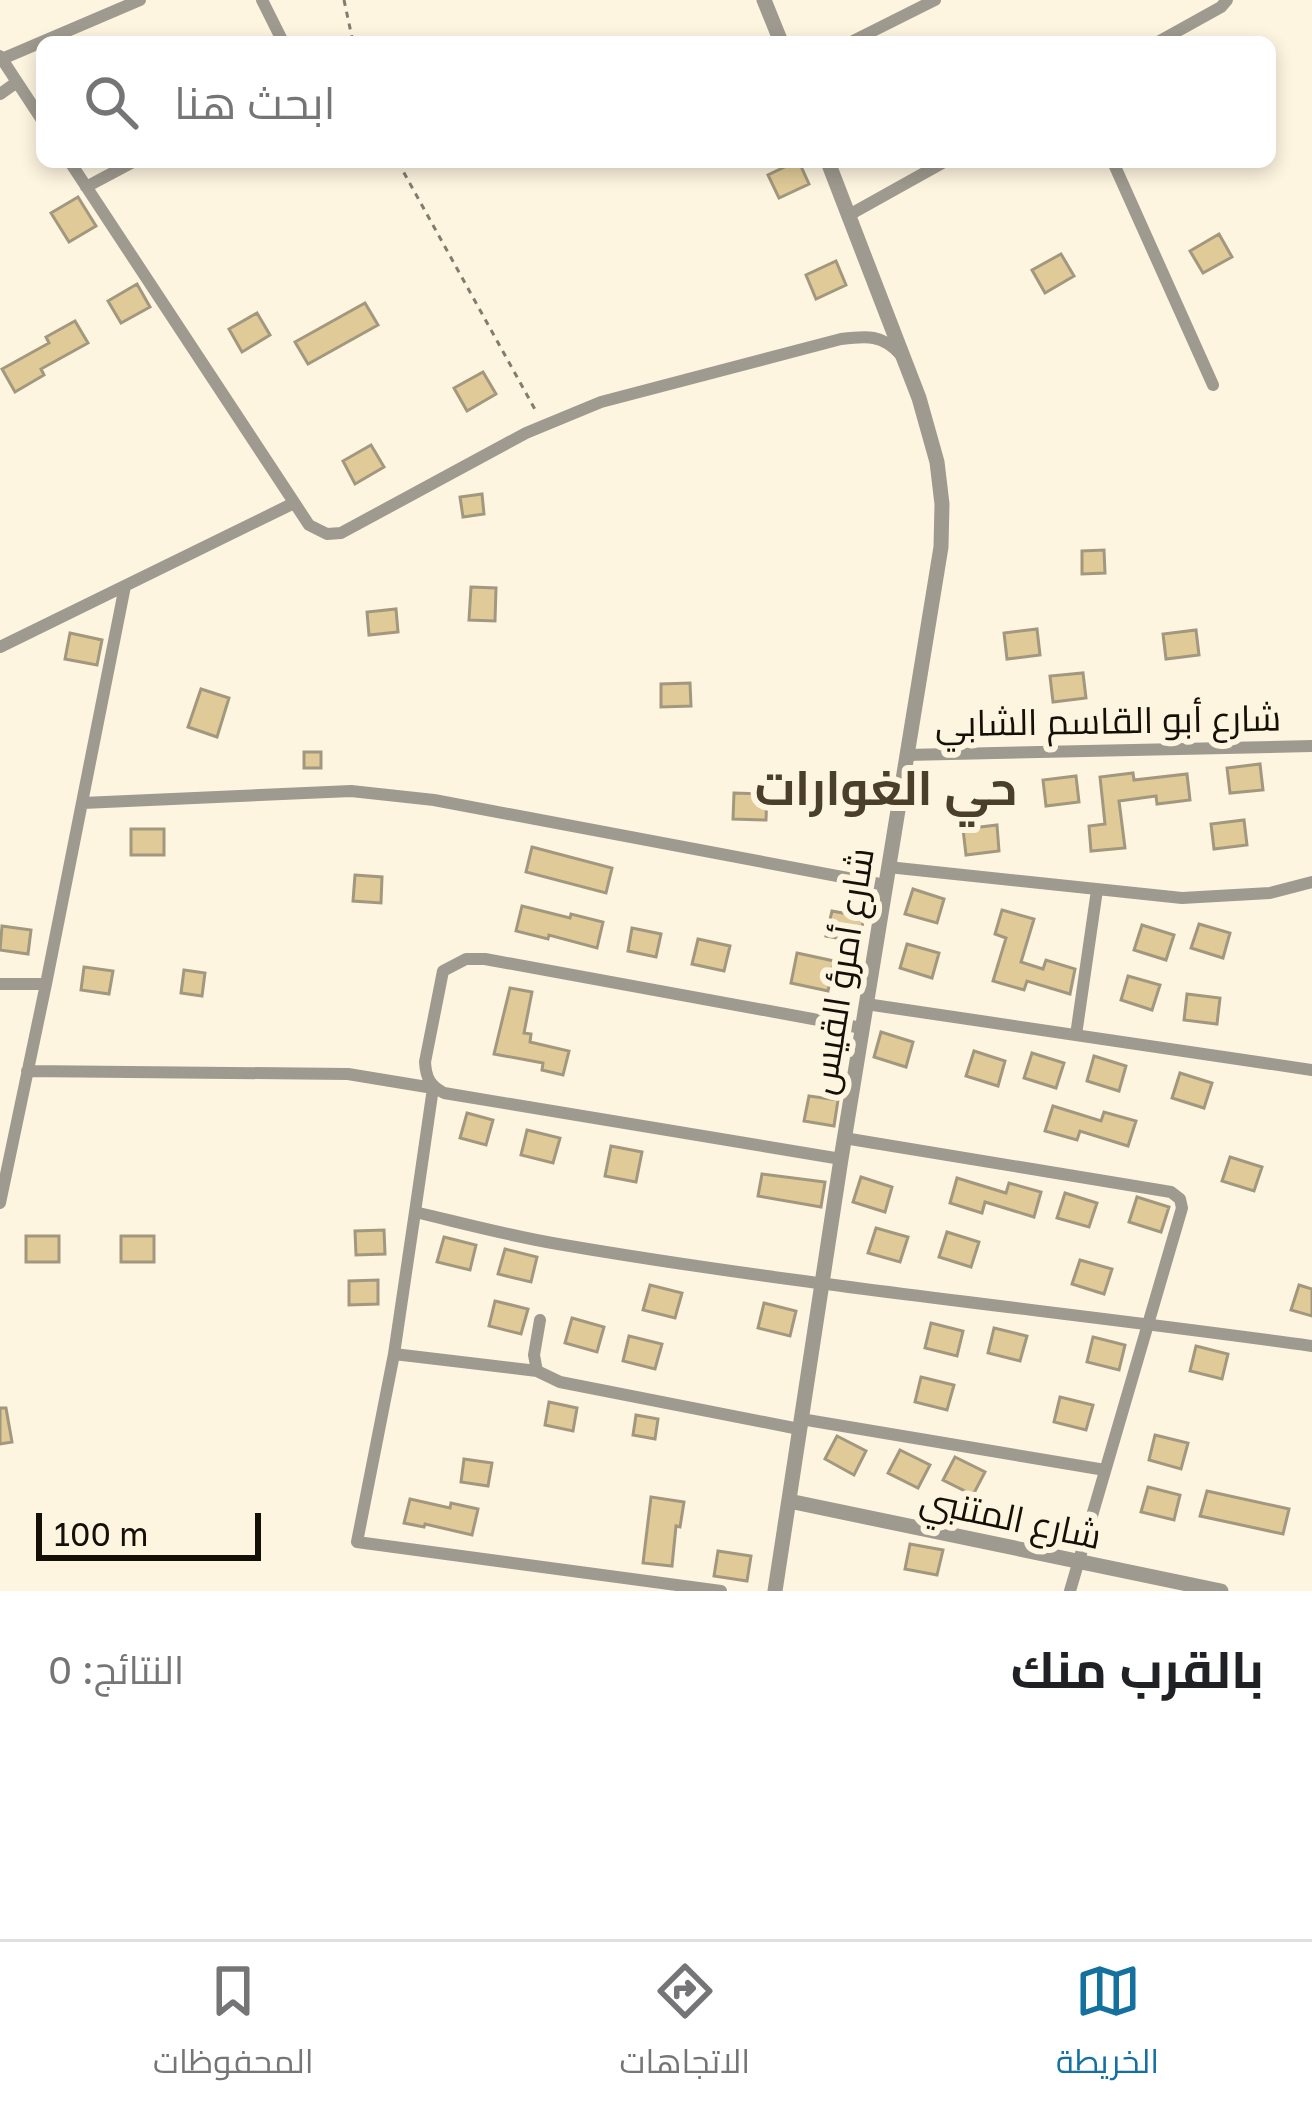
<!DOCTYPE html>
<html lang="ar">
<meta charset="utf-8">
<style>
body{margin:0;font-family:"Golos Text",Cairo,sans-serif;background:#f2f2f2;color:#202124;direction:rtl}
.scale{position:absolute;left:36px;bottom:30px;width:225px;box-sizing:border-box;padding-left:12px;border:6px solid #141007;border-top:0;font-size:33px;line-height:42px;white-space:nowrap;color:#141007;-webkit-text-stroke:9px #fef5e0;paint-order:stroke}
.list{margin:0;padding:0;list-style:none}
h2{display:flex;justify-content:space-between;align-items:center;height:156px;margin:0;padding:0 48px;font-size:51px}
h2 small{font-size:39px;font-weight:400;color:#757577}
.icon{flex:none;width:66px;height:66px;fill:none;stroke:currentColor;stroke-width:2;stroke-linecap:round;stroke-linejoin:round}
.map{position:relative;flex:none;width:1312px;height:1591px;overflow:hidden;direction:ltr}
.search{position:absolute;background:#fff;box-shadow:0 6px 18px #0003;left:36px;right:36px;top:36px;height:132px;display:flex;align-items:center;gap:30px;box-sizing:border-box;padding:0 42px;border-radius:18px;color:#757577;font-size:45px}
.sheet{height:348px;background:#fff}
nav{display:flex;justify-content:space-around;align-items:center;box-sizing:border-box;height:168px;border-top:3px solid #e0e0e0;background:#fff;font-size:33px;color:#757577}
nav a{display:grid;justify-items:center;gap:6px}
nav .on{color:#13709f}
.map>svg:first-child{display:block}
.building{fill:#e0ca97;stroke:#a2987f;stroke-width:3}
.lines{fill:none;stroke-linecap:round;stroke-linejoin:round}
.path{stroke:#837c6e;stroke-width:3;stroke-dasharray:6 6;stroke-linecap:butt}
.minor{stroke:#9f9a8f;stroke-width:12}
.tertiary{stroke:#9f9a8f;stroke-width:15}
.labels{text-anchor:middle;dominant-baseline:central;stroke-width:12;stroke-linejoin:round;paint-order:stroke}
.street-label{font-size:36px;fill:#141007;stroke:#fef5e0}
.district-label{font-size:48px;font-weight:bold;fill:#493f2a;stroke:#fef5e0}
</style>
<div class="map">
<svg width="1312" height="1591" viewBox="0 0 1312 1591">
<rect width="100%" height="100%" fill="#fef5e0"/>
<path class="building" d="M795,162H799L809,184L779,198L768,175Z
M78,197L96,226L69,242L51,213Z
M1219,234L1232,257L1203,273L1190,251Z
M1061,254L1074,276L1045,293L1032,270Z
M836,261L846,285L816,299L806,275Z
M137,284L150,307L121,323L108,301Z
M365,303L378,325L308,364L295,342Z
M257,313L270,335L242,352L229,329Z
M75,321L88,343L41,369L44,375L15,392L2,369L49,343L46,337Z
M483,372L496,394L467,411L454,388Z
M371,445L384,467L355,484L343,461Z
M482,494L484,514L463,517L460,497Z
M1104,550L1105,573L1082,574V551Z
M471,587L496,588L495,621L469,620Z
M396,609L398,632L369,635L367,612Z
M1037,629L1040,655L1007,659L1004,633Z
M1196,630L1199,655L1166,659L1163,634Z
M70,633L102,640L97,665L65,659Z
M1083,673L1086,698L1053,702L1050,676Z
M690,683L691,706L661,707V684Z
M201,689L229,698L217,737L188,727Z
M304,752H321V768H304Z
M1260,764L1263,790L1230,793L1227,768Z
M1133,773L1134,780L1187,774L1190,800L1157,804L1156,796L1119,801L1125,848L1091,851L1089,826L1105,824L1100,777Z
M1076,776L1079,802L1046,806L1043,780Z
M734,793L767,794L766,820L733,819Z
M1244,820L1247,845L1214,849L1211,824Z
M997,825L999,851L966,855L963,829Z
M131,829H164V855H131Z
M532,847L612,868L606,893L526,872Z
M355,875L382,877L381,903L353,901Z
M913,889L944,899L937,923L905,914Z
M522,906L570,918L571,914L603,922L597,948L549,935L548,939L516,931Z
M1002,910L1034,919L1021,962L1043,969L1046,960L1075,969L1070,994L1027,981L1024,990L993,981L1006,938L995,934Z
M832,911L864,917L859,942L826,936Z
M1199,924L1230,933L1223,958L1191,948Z
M1142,925L1174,935L1166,960L1134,950Z
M2,926L31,930L28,954L0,950Z
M632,928L661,934L656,957L628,951Z
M698,939L730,946L724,971L692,964Z
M907,944L939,953L932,978L900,968Z
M797,953L834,961L828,991L791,983Z
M84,967L113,971L109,994L81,990Z
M184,970L205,973L202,996L181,993Z
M1128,976L1160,985L1152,1010L1121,1000Z
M510,988L532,992L524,1033L531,1034L530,1042L569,1051L563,1075L542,1070L543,1063L494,1054Z
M1187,994L1220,998L1217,1024L1184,1020Z
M881,1032L913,1042L906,1067L874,1057Z
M974,1051L1005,1061L998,1086L966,1076Z
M1032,1053L1064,1063L1056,1088L1024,1078Z
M1094,1056L1126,1066L1119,1091L1087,1081Z
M1180,1073L1212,1083L1204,1108L1172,1098Z
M809,1096L838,1100L834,1126L804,1121Z
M1053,1106L1101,1121L1104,1112L1136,1121L1128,1146L1080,1131L1077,1140L1045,1131Z
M467,1113L493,1120L486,1145L460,1138Z
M527,1130L560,1138L553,1163L521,1155Z
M611,1146L642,1152L636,1182L605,1176Z
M1230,1157L1262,1167L1254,1191L1222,1181Z
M762,1174L825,1182L821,1207L758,1196Z
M861,1177L892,1187L885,1212L853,1202Z
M957,1178L1006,1193L1009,1183L1041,1192L1034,1217L985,1202L982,1213L950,1203Z
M1065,1193L1097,1203L1089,1227L1057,1218Z
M1137,1197L1169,1207L1161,1232L1129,1222Z
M876,1228L908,1237L900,1262L868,1253Z
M384,1230L385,1254L356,1255L355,1231Z
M947,1232L979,1242L971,1267L939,1257Z
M26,1236H59V1262H26Z
M121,1236H154V1262H121Z
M444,1237L476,1245L470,1270L437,1262Z
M505,1249L537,1257L531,1282L498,1274Z
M1080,1260L1112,1269L1104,1294L1072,1284Z
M378,1280V1304L349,1305V1281Z
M650,1285L682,1293L675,1318L643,1310Z
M1299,1285L1312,1289V1316L1291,1310Z
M495,1301L528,1309L521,1334L489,1326Z
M764,1303L796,1311L790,1336L758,1328Z
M572,1318L604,1327L597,1352L565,1343Z
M931,1323L963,1331L957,1356L925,1348Z
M994,1328L1027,1336L1020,1361L988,1353Z
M629,1336L662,1344L655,1369L623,1361Z
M1093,1337L1125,1345L1119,1370L1087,1362Z
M1196,1346L1228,1354L1222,1379L1190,1371Z
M921,1377L954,1385L947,1410L915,1402Z
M1060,1397L1093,1405L1086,1430L1054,1422Z
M549,1402L577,1408L573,1431L545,1425Z
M0,1408H6L12,1442L0,1444Z
M636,1415L658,1419L655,1439L633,1435Z
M1155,1435L1188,1443L1181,1469L1149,1460Z
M837,1436L866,1451L854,1475L825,1459Z
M900,1450L930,1465L918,1488L888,1473Z
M955,1457L985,1472L973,1495L943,1480Z
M464,1459L492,1463L488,1486L461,1482Z
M1148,1487L1180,1495L1174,1520L1141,1512Z
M1207,1491L1289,1509L1283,1534L1200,1516Z
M651,1497L684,1502L680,1527L676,1526L672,1566L643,1563Z
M410,1499L450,1508L451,1503L478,1509L472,1535L425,1524L424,1527L404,1523Z
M910,1544L943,1550L937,1575L905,1569Z
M718,1551L751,1556L747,1581L714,1576Z"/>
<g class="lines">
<path class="path" d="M344,0L353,42
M398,162L537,413"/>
<path class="minor" d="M262,0L283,42
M851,42L935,0
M1158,42L1221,7L1227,0
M0,56L42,120
M2,59L140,0
M0,94L17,82
M70,162L309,525L327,534L341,533L526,433L601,402L841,339C866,336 883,334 901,355
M1113,162L1213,385
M86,187L133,162
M849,215L944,162
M0,647L294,503
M906,755L1312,746
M83,803L351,791L434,800L885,885
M888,867L1182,898L1270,893L1312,882
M0,984H46L125,586
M866,1004L1312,1070
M1076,1035L1097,890
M27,1071L348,1074L433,1088L415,1212C462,1223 510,1236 558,1244C808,1287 1061,1311 1312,1346
M844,1138L1171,1192L1180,1199L1182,1208L1070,1591
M841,1159L444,1093C430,1086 426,1078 425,1062L443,971L466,959H485L862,1028
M0,1203L46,984
M415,1212L394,1354L537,1371
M540,1320L534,1355L537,1371L560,1382L799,1429
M394,1354L357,1542L721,1591
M801,1419L1105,1470"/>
<path class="tertiary" d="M764,0L781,42
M789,1501L1221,1591
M775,1591L841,1159L941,547L942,504L937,462L919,398L828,162"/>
</g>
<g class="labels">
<g class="street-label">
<text transform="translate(1108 720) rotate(-1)">شارع أبو القاسم الشابي</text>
<text transform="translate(841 971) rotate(-81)">شارع أمرؤ القيس</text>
<text transform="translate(1011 1517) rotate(12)">شارع المتنبي</text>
</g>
<g class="district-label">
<text x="886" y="787">حي الغوارات</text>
</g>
</g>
</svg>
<div class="scale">100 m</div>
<div class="search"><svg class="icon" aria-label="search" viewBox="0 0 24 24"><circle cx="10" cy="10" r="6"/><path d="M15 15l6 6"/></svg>ابحث هنا</div>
</div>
<section class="sheet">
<h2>بالقرب منك<small>النتائج: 0</small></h2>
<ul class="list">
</ul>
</section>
<nav>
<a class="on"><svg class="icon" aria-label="map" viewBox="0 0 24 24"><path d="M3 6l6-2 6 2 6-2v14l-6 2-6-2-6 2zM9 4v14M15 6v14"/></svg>الخريطة</a>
<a><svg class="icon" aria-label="directions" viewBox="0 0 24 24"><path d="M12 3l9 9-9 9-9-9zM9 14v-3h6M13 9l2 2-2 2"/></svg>الاتجاهات</a>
<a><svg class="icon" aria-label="saved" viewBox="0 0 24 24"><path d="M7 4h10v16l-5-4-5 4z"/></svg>المحفوظات</a>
</nav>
